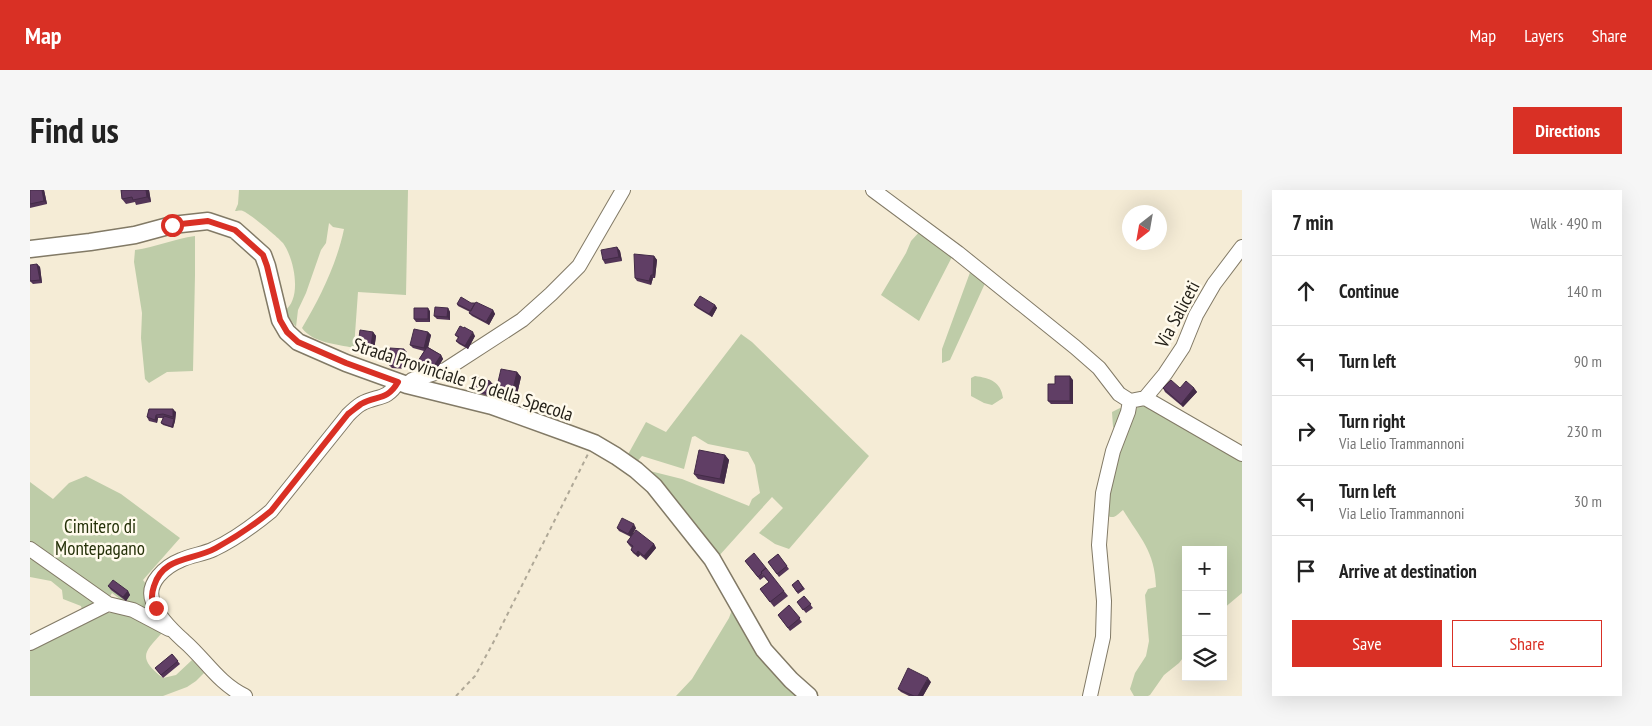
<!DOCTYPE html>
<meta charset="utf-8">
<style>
body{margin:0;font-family:"PT Sans Narrow",sans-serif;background:#f6f6f6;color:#222}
.controls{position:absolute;right:15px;bottom:15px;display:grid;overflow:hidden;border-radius:0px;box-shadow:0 5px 20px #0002}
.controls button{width:45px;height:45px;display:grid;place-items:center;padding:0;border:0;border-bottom:1px solid #e0e0e0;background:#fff;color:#222;font:25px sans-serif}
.compass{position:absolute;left:1092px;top:15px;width:45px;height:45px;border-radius:50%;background:#fff;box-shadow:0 5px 20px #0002;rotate:211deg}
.stop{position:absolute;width:15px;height:15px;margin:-11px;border:4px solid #d93025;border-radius:50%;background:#fff}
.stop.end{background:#d93025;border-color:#fff;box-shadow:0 1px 5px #0008}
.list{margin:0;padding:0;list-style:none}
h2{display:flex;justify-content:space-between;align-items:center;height:65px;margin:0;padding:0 20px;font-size:21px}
h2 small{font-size:16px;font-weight:400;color:#767676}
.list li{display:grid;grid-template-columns:32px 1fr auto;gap:15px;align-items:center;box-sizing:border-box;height:70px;padding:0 20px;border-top:1px solid #e0e0e0}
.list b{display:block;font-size:19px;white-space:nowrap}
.list p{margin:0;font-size:16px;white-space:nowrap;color:#767676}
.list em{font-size:16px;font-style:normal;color:#767676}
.actions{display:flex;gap:10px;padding:15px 20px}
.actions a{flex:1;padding:11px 0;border:1px solid #d93025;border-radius:0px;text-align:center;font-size:18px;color:#d93025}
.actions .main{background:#d93025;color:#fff}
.icon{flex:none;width:28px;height:28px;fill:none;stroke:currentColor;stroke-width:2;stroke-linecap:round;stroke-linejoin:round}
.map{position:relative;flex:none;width:1212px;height:506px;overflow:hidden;border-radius:0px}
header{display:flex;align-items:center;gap:30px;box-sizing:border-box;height:70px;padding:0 25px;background:#d93025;color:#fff}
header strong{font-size:24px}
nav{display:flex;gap:28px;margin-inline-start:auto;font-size:18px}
.intro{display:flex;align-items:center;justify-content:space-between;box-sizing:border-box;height:120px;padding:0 30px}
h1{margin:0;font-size:35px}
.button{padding:12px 22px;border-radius:0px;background:#d93025;color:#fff;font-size:18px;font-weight:700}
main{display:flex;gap:30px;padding:0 30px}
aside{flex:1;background:#fff;border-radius:0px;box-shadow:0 5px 20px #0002}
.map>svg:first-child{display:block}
.green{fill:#becca8}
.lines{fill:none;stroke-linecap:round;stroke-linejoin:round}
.minor-casing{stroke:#827a66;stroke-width:16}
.major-casing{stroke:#827a66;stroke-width:19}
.path{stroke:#afa897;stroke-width:2;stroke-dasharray:4 4;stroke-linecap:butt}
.minor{stroke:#fff;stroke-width:14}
.major{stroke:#fff;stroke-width:16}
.wall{fill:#533557}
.shaded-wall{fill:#432b47}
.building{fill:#603e65;stroke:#432b47}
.route{stroke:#d93025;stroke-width:6}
.labels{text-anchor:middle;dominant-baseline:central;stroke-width:5;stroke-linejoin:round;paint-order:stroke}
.street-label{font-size:19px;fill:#242119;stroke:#fffaec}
.park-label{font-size:19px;fill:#253109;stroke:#fffaec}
</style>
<header>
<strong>Map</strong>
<nav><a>Map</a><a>Layers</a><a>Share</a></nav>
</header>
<div class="intro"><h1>Find us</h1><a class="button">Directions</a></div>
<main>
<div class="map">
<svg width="1212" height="506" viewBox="0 0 1212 506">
<rect width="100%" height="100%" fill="#f5ecd6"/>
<path class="green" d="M209,0H378L376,105L328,102L324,158C306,154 283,153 272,138C290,108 307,73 314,39L303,37L299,33L296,53L291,60L276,103L268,120L266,137L254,121C273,109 264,68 253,53C248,47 219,23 213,21C210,20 208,21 205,21L208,14Z
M892,39L924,63L889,131L851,105L876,63L881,51Z
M165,46V85L163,181L137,182L119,193L115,189L111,148L112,123L104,72L105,60C126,57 144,49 165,46Z
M942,77L957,89L920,170L912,173V159Z
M711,144L722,152L839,266L759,359L745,354L729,343L753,318L742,307L688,367L705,391L709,403L612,279L652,289L719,316L722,309L730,303L725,275L718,262L678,254L665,246L662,247L654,279L612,266L605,274L596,268L616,232L636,242Z
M945,186C960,188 971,192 973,208L962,215L954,213L941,206V188Z
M1111,210L1212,268V403L1193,419V360H1156V464L1149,473L1134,485L1120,505L1118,506H1104L1100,499L1105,483L1116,466L1119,451L1115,405L1118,399L1126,397C1125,361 1110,348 1093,320C1087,325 1084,330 1076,325L1087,240L1083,237L1082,222L1090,218L1104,224Z
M56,286L91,304L150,348L113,390L116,394L124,429L96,414L82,403L78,410L0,353V292L23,309L39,293Z
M0,360L71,411L53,424L51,416L33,409L32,400L21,391L0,387Z
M703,417L773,506H646L662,489L699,428Z
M93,422L133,442C114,462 107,468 133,488L146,485L162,470L174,483L166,491L157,497L133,506H0V460L76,423Z"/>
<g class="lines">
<defs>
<path id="minor" d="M843,0L928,63L1045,157L1069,178L1089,204L1100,211L1115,208L1212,264
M377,195L382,190L415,180L492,130L521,104L549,76L593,0
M1115,208L1135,184L1153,157L1166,125L1184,94L1212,57
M0,359L78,414
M0,453L78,414L103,420L139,439
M215,506C188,493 175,469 154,451C144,442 127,425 123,412C115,393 136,376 151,370C162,365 174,364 184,359C204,350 224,335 241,321L318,225C322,221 326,217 331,214C347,205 357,211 368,192
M1060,506L1073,447L1074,411L1069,355L1073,303L1083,261L1098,222L1100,211"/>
<path id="major" d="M0,59L60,52L105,45L142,35L178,31L205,40L233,65L237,76L250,130L257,142L268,152L316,173L377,195L462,216L537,243L564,253L586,266L606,280L624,296L682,369L734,460L761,490L779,506"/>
</defs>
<use href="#minor" class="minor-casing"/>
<use href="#major" class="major-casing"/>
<path class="path" d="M426,506L445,486L462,455L558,264"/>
<use href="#minor" class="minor"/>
<use href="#major" class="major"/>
</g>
<path class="wall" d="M0,0H14L17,14L0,18Z
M91,0H119L121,12L106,15L105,12L96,14L92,9Z
M587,57L590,61L592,71L575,74L573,70Z
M624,66L627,70L625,88H623L621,95L607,91L605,88Z
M7,74L10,77L12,93L3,94L0,91Z
M441,113L463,120L465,124L459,135L442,126L439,123L440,122L428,116L427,114Z
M664,115H685L687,118L682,127L667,118Z
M418,118L420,122V130L407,129L404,126Z
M400,121V132H386L384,129Z
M343,142L346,146L344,160L330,158L328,155Z
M398,142L401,145L398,157L411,165L413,169L404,183L391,174L388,171L394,161L383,158L380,155Z
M425,145L445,146L438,159L429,154L426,151L428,148Z
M377,162L376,179L362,178L359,175Z
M487,182L491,187L485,213L469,210L465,205Z
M1043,190V214H1021L1018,211Z
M463,194L459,206L445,202L443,199Z
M1133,198H1164L1167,202L1153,217L1135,202Z
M119,219L146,222L145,231L143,238L133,235L131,233L133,228H128L127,233L119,231L117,227Z
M695,265L699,270L694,294L668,289L664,284Z
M587,338H606L601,347L624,354L626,358L616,370L610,365L608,367L603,363L601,360L602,358L599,355L597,352L601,347L589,341Z
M748,364L759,379L749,387L738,372Z
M715,371L754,401L758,406L744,417L730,399L739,392L734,387L730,390Z
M768,390L775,399L768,404L762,395Z
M78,396L98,401L100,405L96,411L81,400Z
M774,406L783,418L776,423L767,412Z
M759,415L772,432L760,441L748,425Z
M142,464L150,474L133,488L125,478Z
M901,492L893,506H879L871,502L868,499Z"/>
<path class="shaded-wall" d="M12,0H14L17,14L14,11Z
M116,0H119L121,12L117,7Z
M587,57L590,61L592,71L589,67Z
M624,66L627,70L625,88L623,85Z
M7,74L10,77L12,93L10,90Z
M621,85L623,88L621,95L619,91Z
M685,115L687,118L682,127L679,124Z
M398,118L400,121V132L398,129Z
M418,118L420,122V130L417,127Z
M463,120L465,124L459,135L456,132Z
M343,142L346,146L344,160L341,156Z
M398,142L401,145L397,162L394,158Z
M443,142L445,146L438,159L435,156Z
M374,159L377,162L376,179L373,176Z
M411,165L413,169L404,183L402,179Z
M487,182L491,187L485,213L481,208Z
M1040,186L1043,190V214L1040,211Z
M460,191L463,194L459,206L457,203Z
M1164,198L1167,202L1153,217L1151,214Z
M143,219L146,222L145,231L143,238L142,237L144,229L143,227Z
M126,225L128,228L127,233L125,230Z
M695,265L699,270L694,294L690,289Z
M604,334L606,338L601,347L598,344Z
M624,354L626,358L616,370L614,366Z
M608,361L610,365L608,367L606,364Z
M98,401L100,405L96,411L93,407Z
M898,488L901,492L893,506H888Z"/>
<path class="building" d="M0,0H12L14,11L0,14Z
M91,0H116L117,7L103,10L102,7L92,9Z
M587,57L589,67L573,70L571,60Z
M604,64L624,66L623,85H621L619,91L605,88Z
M7,74L10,90L0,91V75Z
M670,106L685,115L679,124L664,115Z
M431,107L441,113H445L441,121L427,114Z
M446,112L463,120L456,132L439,123Z
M405,117L418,118L417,127L404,126Z
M384,118H398V129H384Z
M430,136L434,138V137L443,142L435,156L426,151L429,147L425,145Z
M384,139L398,142L394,158L380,155Z
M330,140L343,142L341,156L328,155Z
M397,157L411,165L402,179L388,171Z
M360,158L374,159L373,176L359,175Z
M471,179L487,182L481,208L465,205Z
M1025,186H1040V211H1018V194H1025Z
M446,187L460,191L457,203L443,199Z
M1141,190L1150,198L1156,191L1164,198L1151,214L1133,198Z
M119,219H143V227L133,224L126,225L125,230L117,227Z
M134,226L144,229L142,237L131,233Z
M669,260L695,265L690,289L664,284Z
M592,328L604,334L598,344L587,338Z
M606,340L624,354L614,366L608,361L606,364L601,360L603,356L597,352Z
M724,363L736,378L731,382L732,383L728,387L715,371Z
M748,364L757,376L747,384L738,372Z
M736,378L754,401L740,412L730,399L739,392L731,382Z
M83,390L98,401L93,407L78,396Z
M768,390L773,398L767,402L762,395Z
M774,406L781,414L773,420L767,412Z
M759,415L770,428L758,438L748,425Z
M142,464L148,471L131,485L125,478Z
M878,478L898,488L888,506H884L868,499Z"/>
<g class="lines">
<path class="route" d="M126,418C121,411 121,405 124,396C133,366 163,371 186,358C206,347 224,335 241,321L318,224C322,221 327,217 331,214C347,205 357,211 368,192L316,173L268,152L257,142L250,130L237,76L233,65L205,40L178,31L142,35"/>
</g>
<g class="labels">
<g class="street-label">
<text transform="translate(1147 124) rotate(-62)">Via Saliceti</text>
<text transform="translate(433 189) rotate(18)">Strada Provinciale 19 della Specola</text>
</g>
<g class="park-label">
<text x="70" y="336">Cimitero di<tspan x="70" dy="22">Montepagano</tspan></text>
</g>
</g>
</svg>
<div class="controls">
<button>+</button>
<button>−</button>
<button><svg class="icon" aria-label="layers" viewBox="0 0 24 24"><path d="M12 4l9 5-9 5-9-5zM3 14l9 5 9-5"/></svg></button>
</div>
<svg class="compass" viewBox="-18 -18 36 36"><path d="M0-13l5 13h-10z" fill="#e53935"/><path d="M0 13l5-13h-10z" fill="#767676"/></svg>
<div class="stop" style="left:142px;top:35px"></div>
<div class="stop end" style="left:126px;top:418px"></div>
</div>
<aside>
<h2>7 min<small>Walk · 490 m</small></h2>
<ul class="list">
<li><svg class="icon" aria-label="ahead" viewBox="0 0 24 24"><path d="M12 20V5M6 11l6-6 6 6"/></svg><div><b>Continue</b></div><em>140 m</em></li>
<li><svg class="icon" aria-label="left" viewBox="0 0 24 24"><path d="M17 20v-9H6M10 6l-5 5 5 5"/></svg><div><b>Turn left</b></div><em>90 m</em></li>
<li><svg class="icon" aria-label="right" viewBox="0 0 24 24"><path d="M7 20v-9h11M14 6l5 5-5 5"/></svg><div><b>Turn right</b><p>Via Lelio Trammannoni</p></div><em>230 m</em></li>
<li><svg class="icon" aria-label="left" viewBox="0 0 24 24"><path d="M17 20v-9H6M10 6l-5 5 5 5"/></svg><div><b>Turn left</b><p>Via Lelio Trammannoni</p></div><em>30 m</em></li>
<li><svg class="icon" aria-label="arrive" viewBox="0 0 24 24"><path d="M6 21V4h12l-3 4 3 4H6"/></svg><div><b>Arrive at destination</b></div></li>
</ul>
<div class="actions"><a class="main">Save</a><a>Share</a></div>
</aside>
</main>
